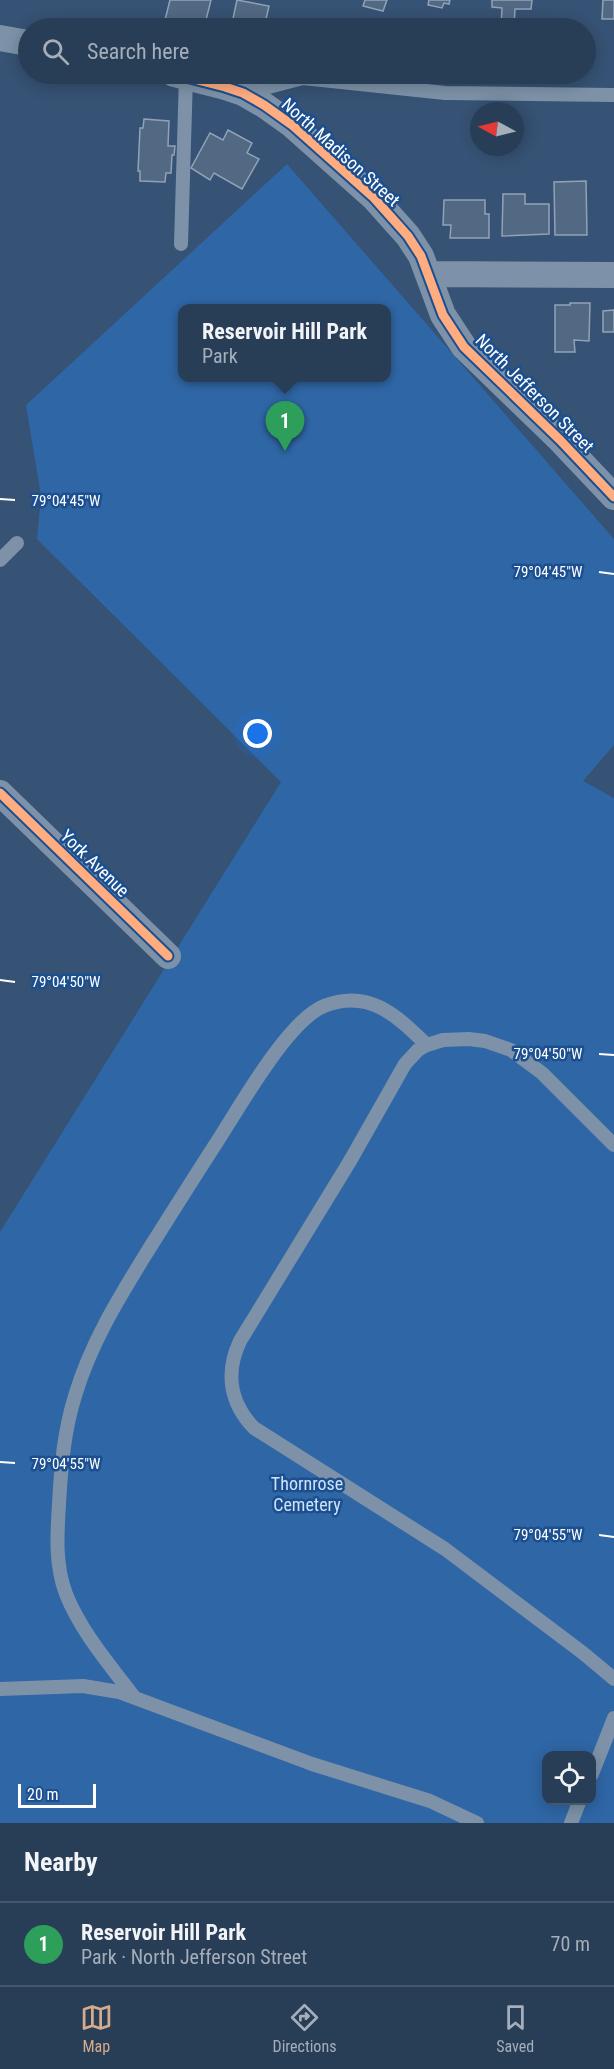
<!DOCTYPE html>
<meta charset="utf-8">
<style>
body{margin:0;font-family:"Roboto Condensed",sans-serif;background:#30455d;color:#f1f3f6}
.controls{position:absolute;right:18px;bottom:18px;display:grid;overflow:hidden;border-radius:12px;box-shadow:0 3px 15px #0003}
.controls button{width:54px;height:54px;display:grid;place-items:center;padding:0;border:0;border-bottom:2px solid #44576d;background:#283e57;color:#f1f3f6;font:30px sans-serif}
.compass{position:absolute;left:470px;top:102px;width:54px;height:54px;border-radius:50%;background:#283e57;box-shadow:0 3px 15px #0003;rotate:277deg}
.scale{position:absolute;left:18px;bottom:15px;width:78px;box-sizing:border-box;padding-left:6px;border:3px solid #fff;border-top:0;font-size:16px;line-height:21px;white-space:nowrap;color:#fff;-webkit-text-stroke:4px #1b4f8f;paint-order:stroke}
.you{position:absolute;left:258px;top:734px;width:21px;height:21px;margin:-15px;border:4px solid #fff;border-radius:50%;background:#1a73e8;box-shadow:0 0 0 9px #1a73e833}
.badge{display:grid;place-items:center;width:39px;height:39px;border-radius:50%;background:#d6ab8b;color:#fff;font-size:20px;font-weight:700}
.pin{position:absolute;translate:-50% -50px;filter:drop-shadow(0 2px 3px #0008)}
.pin::after{content:'';position:absolute;top:32px;width:21px;height:18px;background:inherit;clip-path:polygon(0 0,100% 0,50% 100%)}
.popup{position:absolute;left:178px;top:304px;width:213px;height:78px;box-sizing:border-box;display:grid;place-content:center;border-radius:12px;background:#283e57;filter:drop-shadow(0 2px 4px #0005);font-size:20px;white-space:nowrap;color:#a5aeba}
.popup b{font-size:22px;color:#f1f3f6}
.popup::after{content:'';position:absolute;left:50%;top:100%;margin-left:-12px;border:12px solid transparent;border-top-color:#283e57}
.list{margin:0;padding:0;list-style:none}
h2{display:flex;justify-content:space-between;align-items:center;height:78px;margin:0;padding:0 24px;font-size:26px}
h2 small{font-size:20px;font-weight:400;color:#a5aeba}
.list li{display:grid;grid-template-columns:39px 1fr auto;gap:18px;align-items:center;box-sizing:border-box;height:84px;padding:0 24px;border-top:2px solid #44576d}
.list b{display:block;font-size:22px;white-space:nowrap}
.list p{margin:0;font-size:20px;white-space:nowrap;color:#a5aeba}
.list em{font-size:20px;font-style:normal;color:#a5aeba}
.icon{flex:none;width:33px;height:33px;fill:none;stroke:currentColor;stroke-width:2;stroke-linecap:round;stroke-linejoin:round}
.map{position:relative;flex:none;width:614px;height:1823px;overflow:hidden}
.search{position:absolute;background:#283e57;box-shadow:0 3px 15px #0003;left:18px;right:18px;top:18px;height:66px;display:flex;align-items:center;gap:15px;box-sizing:border-box;padding:0 21px;border-radius:33px;color:#a5aeba;font-size:22px}
.sheet{height:162px;background:#283e57}
nav{display:flex;justify-content:space-around;align-items:center;box-sizing:border-box;height:84px;border-top:2px solid #44576d;background:#283e57;font-size:16px;color:#a5aeba}
nav a{display:grid;justify-items:center;gap:3px}
nav .on{color:#d6ab8b}
.map>svg:first-child{display:block}
.green{fill:#2f66a5;fill-rule:evenodd}
.building{fill:#526984;stroke:#92a2b6;stroke-width:1.5}
.lines{fill:none;stroke-linecap:round;stroke-linejoin:round}
.service{stroke:#7d92a8;stroke-width:14}
.minor{stroke:#7d92a8;stroke-width:26}
.cycleway-casing{stroke:#1b4f8f;stroke-width:13}
.cycleway{stroke:#ffac80;stroke-width:9}
.ticks{fill:none;stroke:#fff;stroke-width:2}
.labels{text-anchor:middle;dominant-baseline:central;stroke-width:5;stroke-linejoin:round;paint-order:stroke}
.street-label{font-size:18px;fill:#fff;stroke:#1b4f8f}
.park-label{font-size:18px;fill:#cfe3fa;stroke:#1b4f8f}
.ticks-label{font-size:15px;text-anchor:middle;fill:#fff;stroke:#1b4f8f;stroke-width:5;stroke-linejoin:round;paint-order:stroke}
</style>
<div class="map">
<svg width="614" height="1823" viewBox="0 0 614 1823">
<rect width="100%" height="100%" fill="#365274"/>
<path class="green" d="M287,164L614,539V745L583,781L614,798V1823H0V1232L281,782L37,539L41,496L26,405ZM183,308H387V378H183ZM546,1756H592V1800H546Z"/>
<path class="building" d="M170,0H211L204,28H184L164,24Z
M237,0L269,6L264,28H231Z
M365,0H387L383,11L363,6Z
M429,0H428H450L449,4L444,3L442,8L428,5Z
M492,0H532L531,9H515L514,27L501,26L502,8L492,7Z
M603,0H614V19H602Z
M144,119L169,121L168,146H175L174,155H172L171,173H166L165,182L140,181V171H138L140,128H143Z
M228,130L252,143L247,153L259,159L242,189L214,173L210,180L191,168L210,133L223,140Z
M586,181L587,235H555L554,182Z
M503,194H525V204H549V234L502,236Z
M444,200H485V214H489V238H450L451,225H443Z
M570,303H590L589,341L574,340L575,352H555V305H570Z
M614,310V332H603V311Z"/>
<g class="lines">
<path class="service" d="M245,93L303,78L445,93L614,95
M181,244L186,76
M0,560L17,543
M614,1145L542,1073L511,1050L485,1041L469,1039L443,1040L427,1045L418,1050L405,1064L350,1161L240,1341C225,1373 230,1403 254,1428L445,1549L583,1653L614,1679
M0,1689L83,1686L119,1692L312,1764L430,1801L477,1823
M134,1697C110,1665 81,1632 66,1594C55,1565 57,1535 59,1504C61,1467 64,1431 75,1396C91,1342 120,1296 149,1249C171,1214 193,1179 215,1145C238,1110 287,1021 324,1006C369,988 397,1016 427,1045
M592,1774L614,1718
M571,1823L580,1800"/>
<path class="minor" d="M0,38L28,43
M174,74L225,87L243,93L264,105L292,125L374,198L408,236L421,256L443,315L464,347L560,440L614,497
M428,274L614,275
M0,793L168,956"/>
<defs>
<path id="cycleway" d="M174,74L225,87L243,93L264,105L292,125L374,198L408,236L421,256L443,315L464,347L560,440L614,497
M0,793L168,956"/>
</defs>
<use href="#cycleway" class="cycleway-casing"/>
<use href="#cycleway" class="cycleway"/>
</g>
<path class="ticks" d="M0,499L15,500M599,572L614,574M0,980L15,982M599,1054L614,1055M0,1462L15,1463M599,1535L614,1537"/>
<g class="labels">
<g class="street-label">
<text transform="translate(341 152) rotate(42)">North Madison Street</text>
<text transform="translate(535 393) rotate(45)">North Jefferson Street</text>
<text transform="translate(95 863) rotate(44)">York Avenue</text>
</g>
<g class="park-label">
<text x="307" y="1483">Thornrose<tspan x="307" dy="21">Cemetery</tspan></text>
</g>
</g>
<g class="ticks-label">
<text x="66" y="506">79°04'45"W</text>
<text x="548" y="577">79°04'45"W</text>
<text x="66" y="987">79°04'50"W</text>
<text x="548" y="1059">79°04'50"W</text>
<text x="66" y="1469">79°04'55"W</text>
<text x="548" y="1540">79°04'55"W</text>
</g>
</svg>
<div class="controls">
<button><svg class="icon" aria-label="locate" viewBox="0 0 24 24"><circle cx="12" cy="12" r="6"/><path d="M12 2v4M12 18v4M2 12h4M18 12h4"/></svg></button>
</div>
<svg class="compass" viewBox="-18 -18 36 36"><path d="M0-13l5 13h-10z" fill="#e53935"/><path d="M0 13l5-13h-10z" fill="#a5aeba"/></svg>
<div class="scale">20 m</div>
<div class="you"></div>
<div class="pin badge" style="left:285px;top:451px;background:#2e9e5b">1</div>
<div class="popup"><b>Reservoir Hill Park</b>Park</div>
<div class="search"><svg class="icon" aria-label="search" viewBox="0 0 24 24"><circle cx="10" cy="10" r="6"/><path d="M15 15l6 6"/></svg>Search here</div>
</div>
<section class="sheet">
<h2>Nearby<small></small></h2>
<ul class="list">
<li><span class="badge" style="background:#2e9e5b">1</span><div><b>Reservoir Hill Park</b><p>Park · North Jefferson Street</p></div><em>70 m</em></li>
</ul>
</section>
<nav>
<a class="on"><svg class="icon" aria-label="map" viewBox="0 0 24 24"><path d="M3 6l6-2 6 2 6-2v14l-6 2-6-2-6 2zM9 4v14M15 6v14"/></svg>Map</a>
<a><svg class="icon" aria-label="directions" viewBox="0 0 24 24"><path d="M12 3l9 9-9 9-9-9zM9 14v-3h6M13 9l2 2-2 2"/></svg>Directions</a>
<a><svg class="icon" aria-label="saved" viewBox="0 0 24 24"><path d="M7 4h10v16l-5-4-5 4z"/></svg>Saved</a>
</nav>
